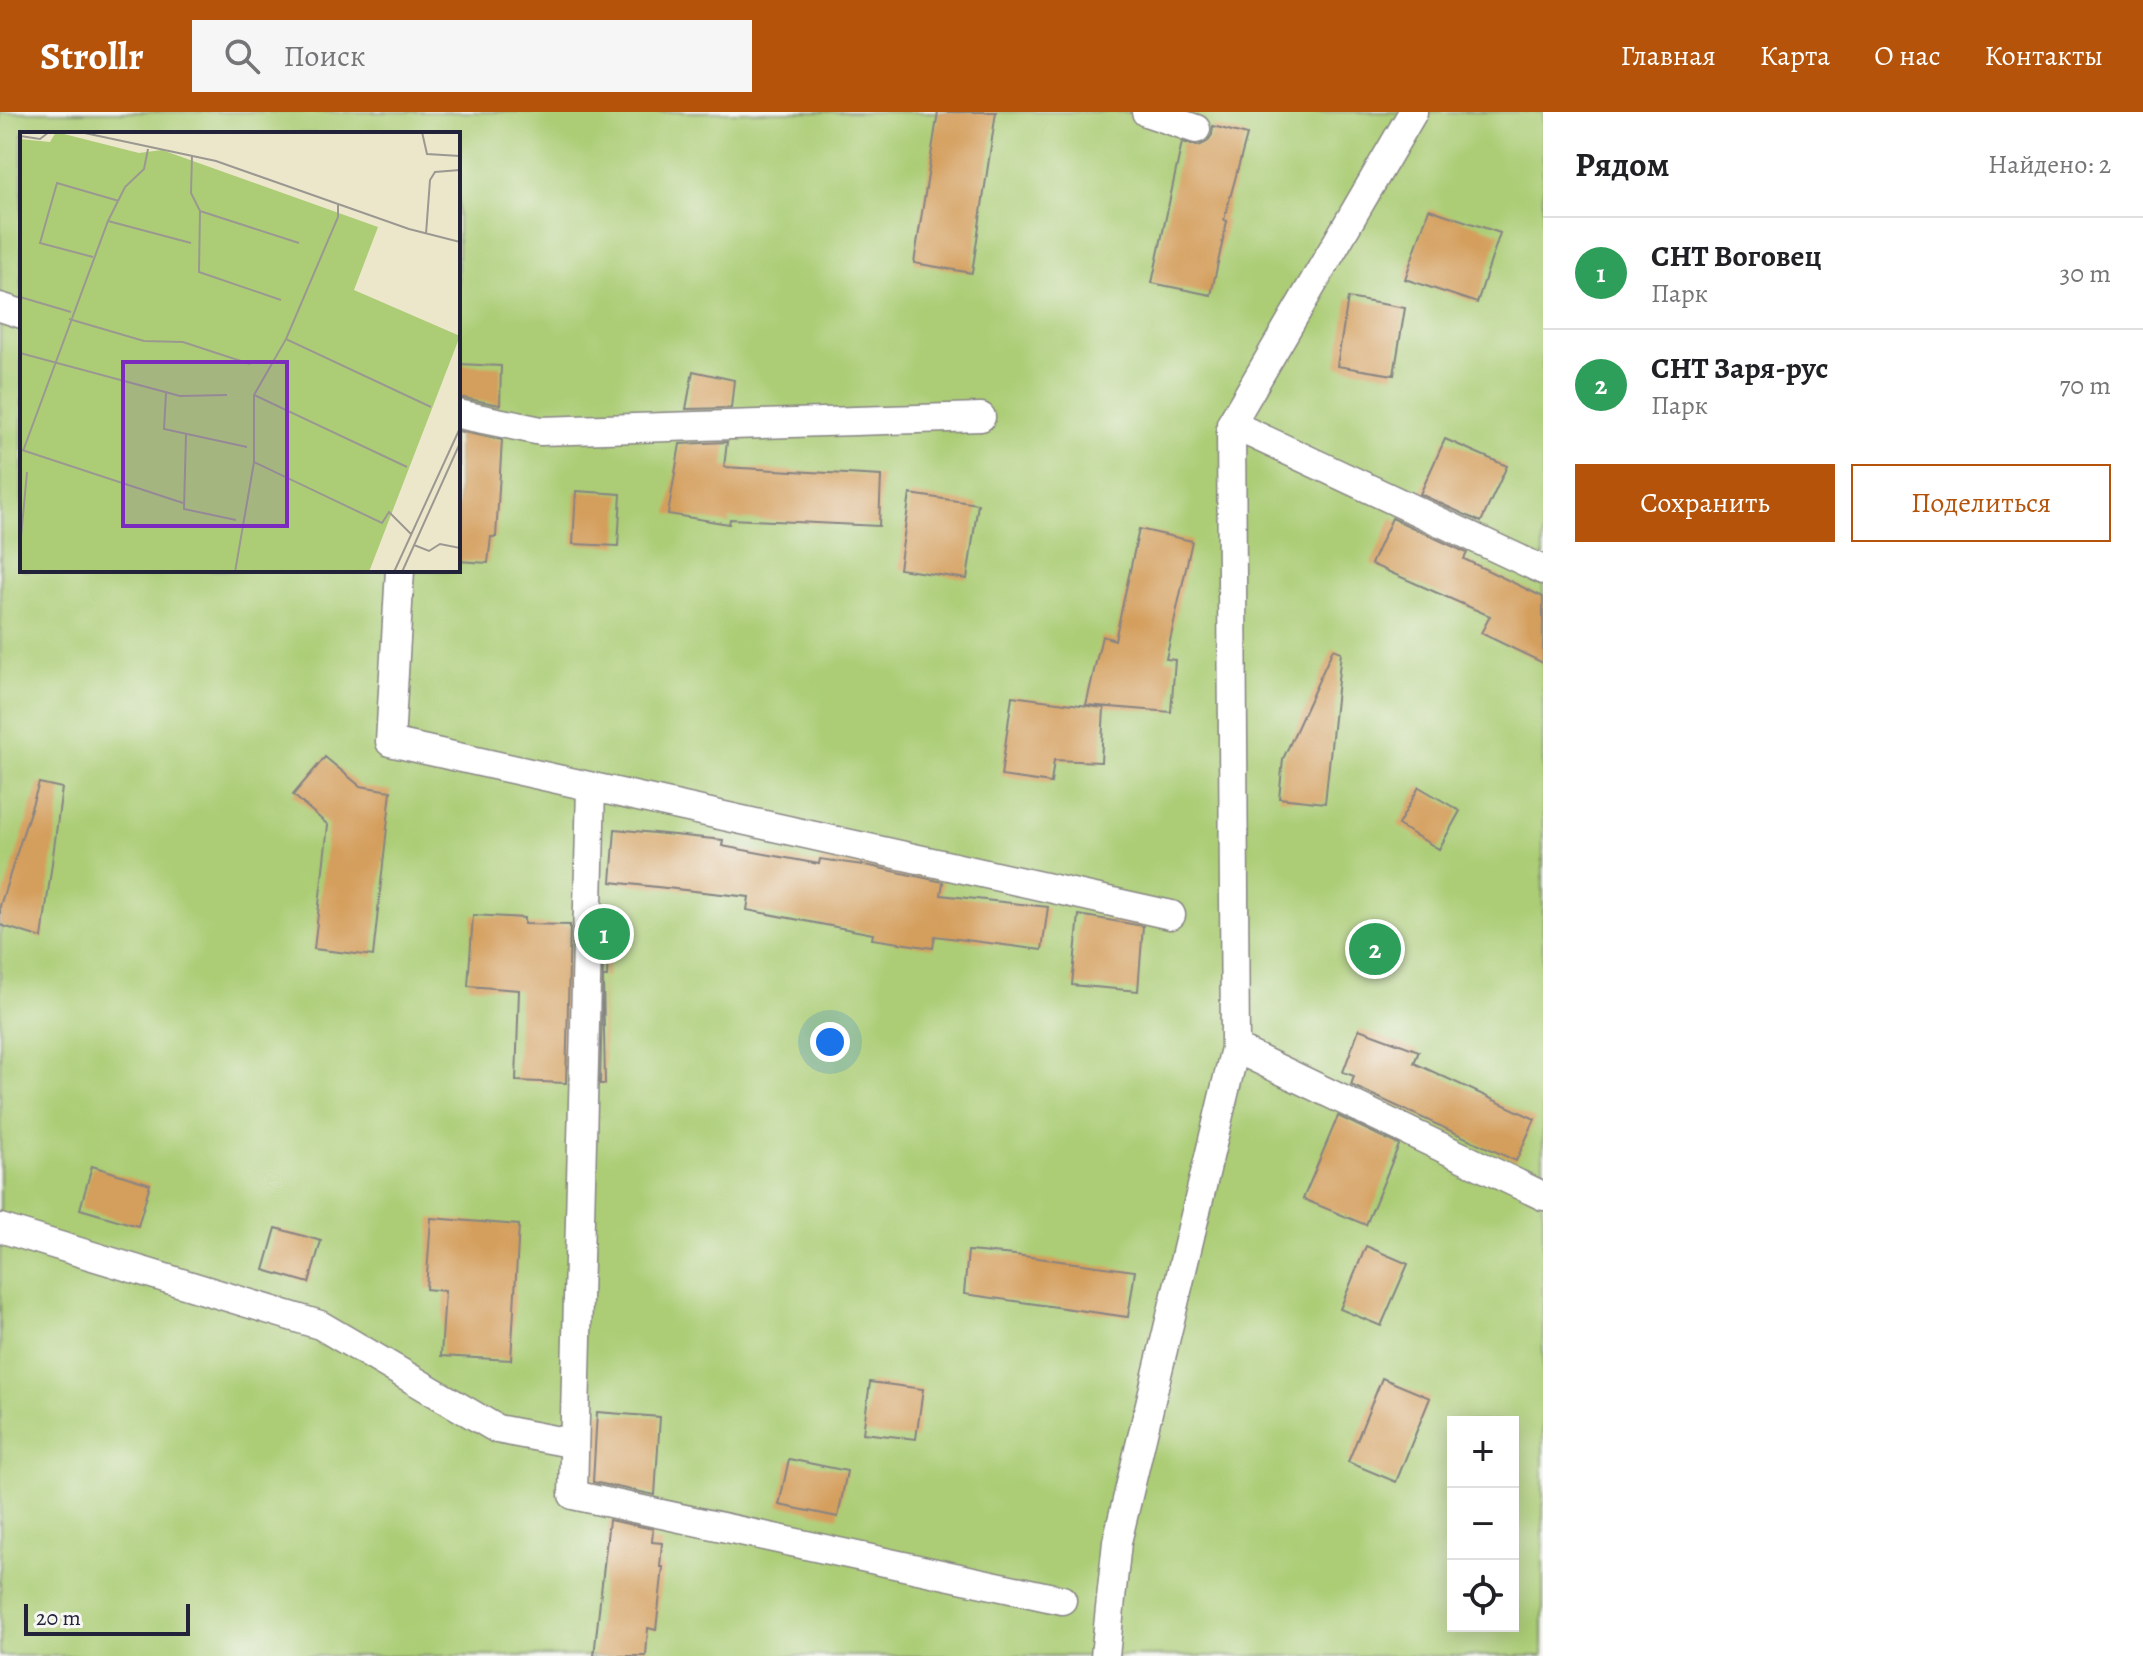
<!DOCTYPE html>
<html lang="ru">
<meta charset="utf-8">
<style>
body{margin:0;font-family:Alegreya,serif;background:#f6f6f6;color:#202124}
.controls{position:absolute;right:24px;bottom:24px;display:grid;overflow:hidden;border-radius:0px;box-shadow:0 4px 20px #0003}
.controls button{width:72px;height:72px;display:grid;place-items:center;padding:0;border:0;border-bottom:2px solid #e0e0e0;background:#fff;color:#202124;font:40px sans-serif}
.scale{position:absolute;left:24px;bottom:20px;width:166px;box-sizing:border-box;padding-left:8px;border:4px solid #22223b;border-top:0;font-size:22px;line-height:28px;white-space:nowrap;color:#22223b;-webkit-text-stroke:6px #f6f6f2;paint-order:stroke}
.you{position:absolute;left:830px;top:930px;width:28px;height:28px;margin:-20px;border:6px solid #fff;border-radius:50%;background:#1a73e8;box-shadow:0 0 0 12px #1a73e833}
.badge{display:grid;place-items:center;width:52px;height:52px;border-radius:50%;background:#b45309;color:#fff;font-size:26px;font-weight:700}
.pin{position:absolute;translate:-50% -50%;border:4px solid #fff;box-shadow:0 2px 8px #0006}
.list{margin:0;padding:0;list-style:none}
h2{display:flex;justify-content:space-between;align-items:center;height:104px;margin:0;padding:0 32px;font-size:34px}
h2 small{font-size:26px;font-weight:400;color:#757577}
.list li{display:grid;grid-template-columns:52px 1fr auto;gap:24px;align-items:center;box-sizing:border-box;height:112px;padding:0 32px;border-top:2px solid #e0e0e0}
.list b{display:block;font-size:30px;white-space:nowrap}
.list p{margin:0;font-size:26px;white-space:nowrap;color:#757577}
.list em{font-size:26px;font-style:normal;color:#757577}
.actions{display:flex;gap:16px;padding:24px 32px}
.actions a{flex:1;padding:18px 0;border:2px solid #b45309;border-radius:0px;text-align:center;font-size:28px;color:#b45309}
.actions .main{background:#b45309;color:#fff}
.icon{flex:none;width:44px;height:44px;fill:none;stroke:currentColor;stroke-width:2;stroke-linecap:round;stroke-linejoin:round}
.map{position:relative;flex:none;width:1543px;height:1544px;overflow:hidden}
header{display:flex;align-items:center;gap:48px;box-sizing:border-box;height:112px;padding:0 40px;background:#b45309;color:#fff}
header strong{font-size:38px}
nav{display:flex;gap:44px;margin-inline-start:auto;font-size:28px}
.search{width:560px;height:72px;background:#f6f6f6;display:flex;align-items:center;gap:20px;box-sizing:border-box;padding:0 28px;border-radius:0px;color:#757577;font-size:30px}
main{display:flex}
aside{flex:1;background:#fff}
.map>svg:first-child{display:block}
.green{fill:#accd76;stroke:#677858;stroke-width:2;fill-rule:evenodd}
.building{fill:#d49e5c}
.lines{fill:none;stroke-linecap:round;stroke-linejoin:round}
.lane-casing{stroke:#878483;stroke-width:31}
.lane{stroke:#fff;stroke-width:28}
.inset-road{fill:none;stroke:#9b9891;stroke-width:2}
.view{fill:#7b2cbf;fill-opacity:0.15;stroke:#7b2cbf;stroke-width:4}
.inset-edge{fill:none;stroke:#22223b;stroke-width:4}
</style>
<header>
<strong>Strollr</strong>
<div class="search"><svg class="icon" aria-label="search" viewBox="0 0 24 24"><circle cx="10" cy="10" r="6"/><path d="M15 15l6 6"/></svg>Поиск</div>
<nav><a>Главная</a><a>Карта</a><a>О нас</a><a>Контакты</a></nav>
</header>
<main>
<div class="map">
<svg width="1543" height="1544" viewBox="0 0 1543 1544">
<rect width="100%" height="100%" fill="#f6f6f2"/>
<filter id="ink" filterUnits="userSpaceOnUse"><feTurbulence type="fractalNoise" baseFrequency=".0125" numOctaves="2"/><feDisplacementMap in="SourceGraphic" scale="16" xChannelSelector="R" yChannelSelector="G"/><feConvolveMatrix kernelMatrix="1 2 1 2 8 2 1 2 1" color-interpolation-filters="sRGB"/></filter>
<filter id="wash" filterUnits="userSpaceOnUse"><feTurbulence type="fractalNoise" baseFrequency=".006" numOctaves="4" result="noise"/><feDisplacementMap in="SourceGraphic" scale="32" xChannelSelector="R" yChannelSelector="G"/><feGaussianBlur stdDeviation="1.8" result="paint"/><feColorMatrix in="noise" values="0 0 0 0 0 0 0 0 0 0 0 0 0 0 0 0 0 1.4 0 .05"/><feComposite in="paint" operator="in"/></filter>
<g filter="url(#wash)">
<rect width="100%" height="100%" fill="#ece6cb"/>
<path class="green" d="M0,0H1543V1544H0ZM22,22H458V458H22ZM1453,1310H1513V1514H1453Z"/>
<g id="blocks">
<path class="building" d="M938,0H996L972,161L914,151Z
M1213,14L1247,23L1224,108L1227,109L1211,183L1152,171L1182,30L1199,34L1207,30L1212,23Z
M1429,97L1500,121L1477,191L1405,167Z
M1348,186L1405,196L1394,263L1337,254Z
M459,252L501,254L500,293L458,285Z
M693,259L734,268L731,296L686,297Z
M458,319L502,328L496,425H491L488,451L458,449Z
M1445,327L1507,354L1481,410L1420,382Z
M727,330L724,355L881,364L879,414L730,407L729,412L668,402L680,332Z
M576,379L621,382L618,434L573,432Z
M910,382L978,392L967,467L899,457Z
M1392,406L1467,441L1464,447L1543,485V551L1481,521L1490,504L1371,452Z
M1139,417L1192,429L1166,547L1175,548L1171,600L1086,593L1102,524L1115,528Z
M1333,537L1341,540L1325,691L1279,686L1283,647Z
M1012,584L1104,596L1101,650L1054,648L1051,671L1001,664Z
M325,645L360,674L391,679L373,844L314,837L328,713L293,683Z
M39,671L62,676L42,826L0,813V794Z
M1419,675L1460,699L1439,737L1398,713Z
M615,717L723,728L722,734L819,752L820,747L870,754L943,770L941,783L1048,795L1042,838L935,824L933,836L872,827L873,822L747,798L749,785L611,770Z
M473,803L524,806V812L570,813L566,971L516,969L519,878L468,874Z
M1079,803L1143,814L1138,879L1072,873Z
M604,814H609L607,865H603L605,972H600Z
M1359,917L1419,939L1414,951L1535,1007L1516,1049L1351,973L1354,964L1343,960Z
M1338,1004L1399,1033L1366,1113L1303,1087Z
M92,1054L150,1072L138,1114L80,1097Z
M431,1106L519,1113L511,1248L441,1244L445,1179L426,1177Z
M276,1116L321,1129L309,1171L264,1158Z
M1366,1134L1408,1152L1381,1214L1340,1197Z
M968,1139L1015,1143L1135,1159L1128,1205L964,1182Z
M1382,1266L1430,1286L1396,1370L1348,1350Z
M870,1270L923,1277L916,1327L863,1321Z
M597,1300L660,1305L655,1383L593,1370Z
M789,1347L847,1359L838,1405L779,1393Z
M609,1408L653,1417L652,1430L662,1431L660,1455H663L656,1518L648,1516L646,1544H594Z"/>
</g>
</g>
<g filter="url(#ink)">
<use href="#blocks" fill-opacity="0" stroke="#878483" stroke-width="2"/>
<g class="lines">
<defs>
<path id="lane" d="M1146,0L1196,17
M0,195L22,202
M458,302L541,319L981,305
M1231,312L1543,458
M400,458L390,630L1171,803
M591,675L573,1383L1062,1488
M1235,936L1231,312L1413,0
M0,1116L320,1213L497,1317L565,1330
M1105,1544L1117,1430L1235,936L1543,1084"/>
</defs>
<use href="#lane" class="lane-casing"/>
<use href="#lane" class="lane"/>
</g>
</g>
<g transform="translate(20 20)">
<rect width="440" height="440" fill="#ece6cb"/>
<path d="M36,0L119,21L142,18L358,95L334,158L440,204L349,440H0V7L30,10Z" fill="#accd76"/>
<path class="inset-road" d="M60,0L196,29L389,97L440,110M402,0L407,22L440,24M0,4L20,7L29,0M172,23L171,61L180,79L179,140L261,168M180,79L279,111M88,89L171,111M406,102L410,48L415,40L440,38M73,125L20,111L37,51L99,69M0,165L51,180M49,187L124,209L163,210L230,232M266,207L318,85V72M0,221L160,264L207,263M146,261L144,297L227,315M234,263L387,335M166,302L164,377L216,388M2,318L163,371M3,319L88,89L105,55L124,37L128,17M234,330V263L266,207L411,275M394,413L409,419L420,412L440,416M0,416L7,340M215,440L234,330L362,391L369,380L391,402M374,440L440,296M382,440L440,311"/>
<path class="view" d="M103,230H267V394H103Z"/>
<rect width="440" height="440" class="inset-edge"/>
</g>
</svg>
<div class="controls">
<button>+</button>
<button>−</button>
<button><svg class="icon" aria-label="locate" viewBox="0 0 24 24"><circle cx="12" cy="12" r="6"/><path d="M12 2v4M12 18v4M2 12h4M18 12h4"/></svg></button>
</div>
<div class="scale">20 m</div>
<div class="you"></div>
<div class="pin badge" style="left:604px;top:822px;background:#2e9e5b">1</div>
<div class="pin badge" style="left:1375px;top:837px;background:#2e9e5b">2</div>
</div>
<aside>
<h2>Рядом<small>Найдено: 2</small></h2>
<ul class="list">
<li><span class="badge" style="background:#2e9e5b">1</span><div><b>СНТ Воговец</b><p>Парк</p></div><em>30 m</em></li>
<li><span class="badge" style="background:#2e9e5b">2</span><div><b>СНТ Заря-рус</b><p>Парк</p></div><em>70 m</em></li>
</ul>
<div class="actions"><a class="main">Сохранить</a><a>Поделиться</a></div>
</aside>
</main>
